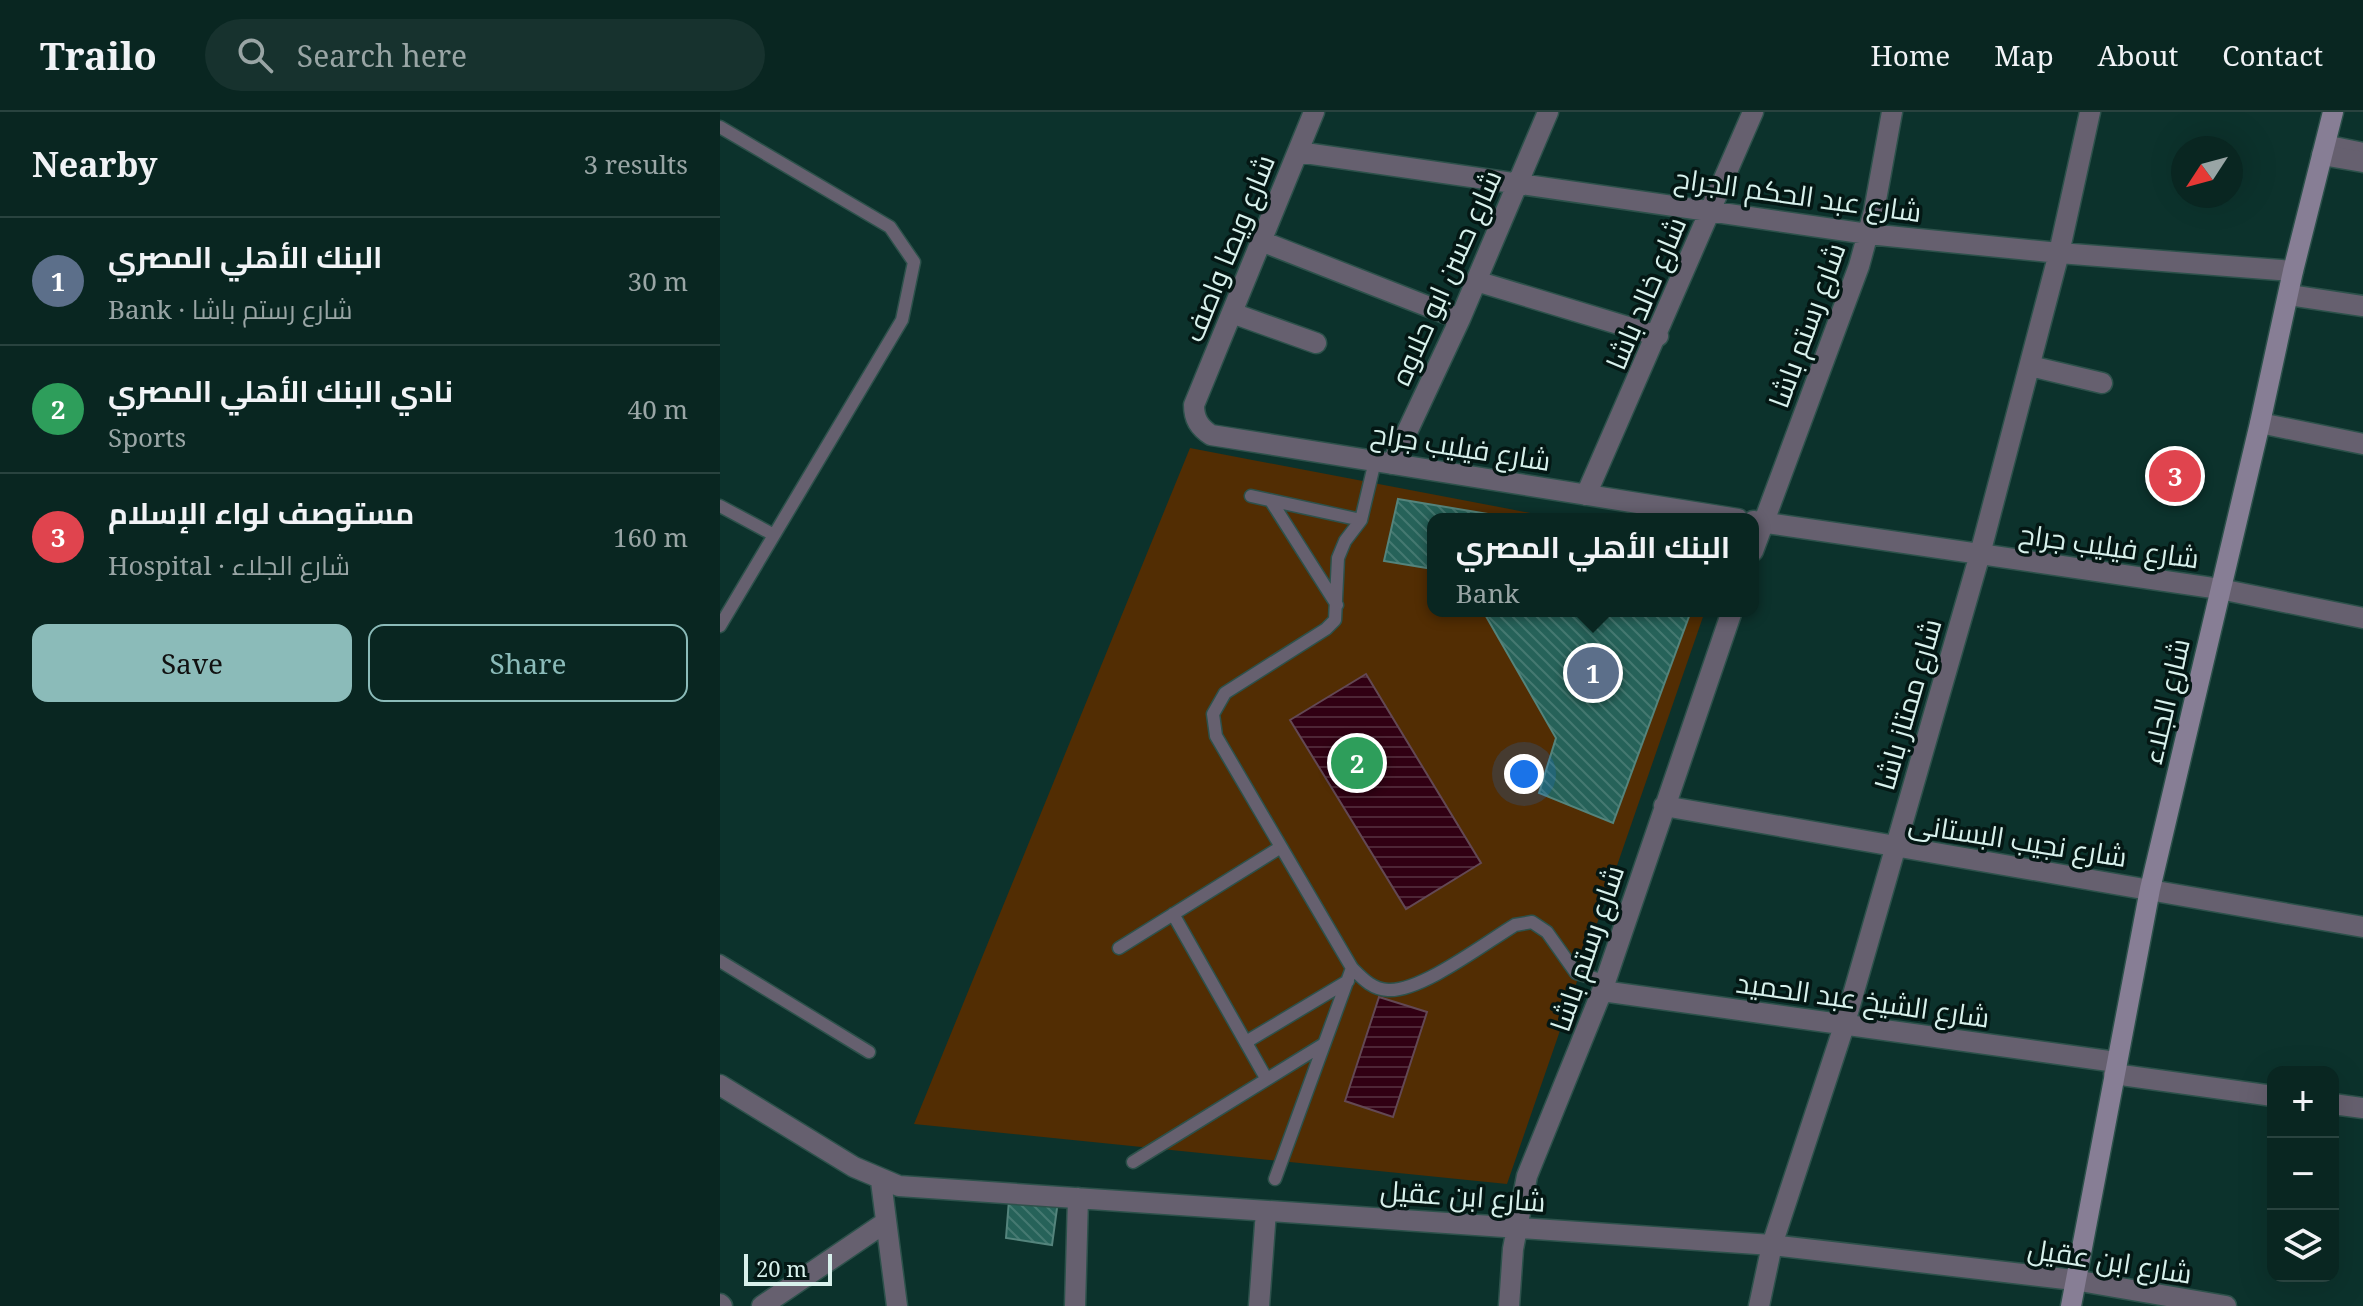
<!DOCTYPE html>
<meta charset="utf-8">
<style>
body{margin:0;font-family:"Noto Serif",Cairo,serif;background:#17322e;color:#f1f3f6}
.controls{position:absolute;right:24px;bottom:24px;display:grid;overflow:hidden;border-radius:16px;box-shadow:0 8px 32px #0002}
.controls button{width:72px;height:72px;display:grid;place-items:center;padding:0;border:0;border-bottom:2px solid #29433f;background:#092621;color:#f1f3f6;font:40px sans-serif}
.compass{position:absolute;left:1451px;top:24px;width:72px;height:72px;border-radius:50%;background:#092621;box-shadow:0 8px 32px #0002;rotate:234deg}
.scale{position:absolute;left:24px;bottom:20px;width:88px;box-sizing:border-box;padding-left:8px;border:4px solid #d8f1ec;border-top:0;font-size:22px;line-height:28px;white-space:nowrap;color:#d8f1ec;-webkit-text-stroke:6px #041714;paint-order:stroke}
.you{position:absolute;left:804px;top:662px;width:28px;height:28px;margin:-20px;border:6px solid #fff;border-radius:50%;background:#1a73e8;box-shadow:0 0 0 12px #1a73e833}
.badge{display:grid;place-items:center;width:52px;height:52px;border-radius:50%;background:#8bbbb9;color:#fff;font-size:26px;font-weight:700}
.pin{position:absolute;translate:-50% -50%;border:4px solid #fff;box-shadow:0 2px 8px #0006}
.popup{position:absolute;left:707px;top:401px;width:332px;height:104px;box-sizing:border-box;display:grid;place-content:center;border-radius:16px;background:#092621;filter:drop-shadow(0 2px 6px #0005);font-size:26px;white-space:nowrap;color:#99a5a5}
.popup b{font-size:30px;color:#f1f3f6}
.popup::after{content:'';position:absolute;left:50%;top:100%;margin-left:-16px;border:16px solid transparent;border-top-color:#092621}
.list{margin:0;padding:0;list-style:none}
h2{display:flex;justify-content:space-between;align-items:center;height:104px;margin:0;padding:0 32px;font-size:34px}
h2 small{font-size:26px;font-weight:400;color:#99a5a5}
.list li{display:grid;grid-template-columns:52px 1fr auto;gap:24px;align-items:center;box-sizing:border-box;height:128px;padding:0 32px;border-top:2px solid #29433f}
.list b{display:block;font-size:30px;white-space:nowrap}
.list p{margin:0;font-size:26px;white-space:nowrap;color:#99a5a5}
.list em{font-size:26px;font-style:normal;color:#99a5a5}
.actions{display:flex;gap:16px;padding:24px 32px}
.actions a{flex:1;padding:18px 0;border:2px solid #8bbbb9;border-radius:16px;text-align:center;font-size:28px;color:#8bbbb9}
.actions .main{background:#8bbbb9;color:#111}
.icon{flex:none;width:44px;height:44px;fill:none;stroke:currentColor;stroke-width:2;stroke-linecap:round;stroke-linejoin:round}
.map{position:relative;flex:none;width:1643px;height:1194px;overflow:hidden}
header{display:flex;align-items:center;gap:48px;box-sizing:border-box;height:112px;padding:0 40px;background:#092621;border-bottom:2px solid #29433f}
header strong{font-size:38px}
nav{display:flex;gap:44px;margin-inline-start:auto;font-size:28px}
.search{width:560px;height:72px;background:#17322e;display:flex;align-items:center;gap:20px;box-sizing:border-box;padding:0 28px;border-radius:44px;color:#99a5a5;font-size:30px}
main{display:flex}
aside{flex:1;background:#092621}
.map>svg:first-child{display:block}
.pitch{fill:#522d03}
.water{fill:url(#water-rules);stroke:#634854;stroke-width:2}
.building{fill:url(#building-back-hatch);stroke:#54847c;stroke-width:2}
.lines{fill:none;stroke-linecap:round;stroke-linejoin:round}
.lane-casing{stroke:#2d514b;stroke-width:15}
.street-casing{stroke:#2d514b;stroke-width:23}
.secondary-casing{stroke:#2d514b;stroke-width:23}
.lane{stroke:#66606f;stroke-width:12}
.street{stroke:#66606f;stroke-width:20}
.secondary{stroke:#877e95;stroke-width:20}
.labels{text-anchor:middle;dominant-baseline:central;stroke-width:7;stroke-linejoin:round;paint-order:stroke}
.street-label{font-size:28px;fill:#d8f1ec;stroke:#041714}
</style>
<header>
<strong>Trailo</strong>
<div class="search"><svg class="icon" aria-label="search" viewBox="0 0 24 24"><circle cx="10" cy="10" r="6"/><path d="M15 15l6 6"/></svg>Search here</div>
<nav><a>Home</a><a>Map</a><a>About</a><a>Contact</a></nav>
</header>
<main>
<aside>
<h2>Nearby<small>3 results</small></h2>
<ul class="list">
<li><span class="badge" style="background:#5c6f8a">1</span><div><b>البنك الأهلي المصري</b><p>Bank · شارع رستم باشا</p></div><em>30 m</em></li>
<li><span class="badge" style="background:#2e9e5b">2</span><div><b>نادي البنك الأهلي المصري</b><p>Sports</p></div><em>40 m</em></li>
<li><span class="badge" style="background:#e0444e">3</span><div><b>مستوصف لواء الإسلام</b><p>Hospital · شارع الجلاء</p></div><em>160 m</em></li>
</ul>
<div class="actions"><a class="main">Save</a><a>Share</a></div>
</aside>
<div class="map">
<svg width="1643" height="1194" viewBox="0 0 1643 1194">
<defs>
<pattern id="water-rules" width="6" height="5" patternUnits="userSpaceOnUse" patternTransform="scale(2)"><rect width="6" height="5" fill="#310013"/><path d="M0 2.5h6" fill="none" stroke="#4e2636"/></pattern>
<pattern id="building-back-hatch" width="6" height="6" patternUnits="userSpaceOnUse" patternTransform="scale(2)"><rect width="6" height="6" fill="#266259"/><path d="M-1 5l2 2M0 0l6 6M5-1l2 2" fill="none" stroke="#457971"/></pattern>
</defs>
<rect width="100%" height="100%" fill="#0c322c"/>
<path class="pitch" d="M470,336L842,407H713V499H985L787,1072L194,1012Z"/>
<path class="water" d="M646,562L761,751L686,797L570,608Z
M659,885L707,900L673,1005L625,989Z"/>
<path class="building" d="M678,387L798,407H713V457L664,449Z
M763,499H971L893,711L819,681L836,626Z
M289,1088L338,1089L332,1133L286,1126Z"/>
<g class="lines">
<defs>
<path id="lane" d="M0,15L170,115L194,150L182,208L0,514
M1605,29L1643,37
M655,349L641,408L625,429L618,446L615,508L606,517L505,581L493,602L496,624L632,856C643,867 652,877 668,878C701,880 765,831 795,813L812,810L827,820L856,861L885,869
M531,384L641,408
M551,389L617,493
M0,394L54,423
M453,802L546,966
M399,836L561,735
M0,849L149,940
M526,930L628,869
M413,1050L604,932
M555,1067L632,856"/>
<path id="street" d="M594,0L474,293C474,307 479,315 491,323L1018,407
M578,40L1148,122L1339,141L1573,159
M1602,43L1643,50
M541,129L740,207
M756,169L938,224
M1569,183L1643,194
M512,201L596,231
M1310,254L1382,271
M1540,311L1643,332
M672,352L740,207L828,0
M866,383L1033,0
M1033,409L1500,477L1643,506
M1033,439L1139,154L1154,99L1172,0
M944,694L1643,815
M882,879L1396,950
M1394,962L1553,984
M0,973L134,1055L179,1074L1052,1133L1354,1168L1506,1194
M1613,992L1643,996
M161,1069L177,1194
M0,1192L2,1194
M42,1194L166,1110
M355,1194L358,1086
M539,1194L546,1099
M789,1194L793,1137L807,1064L882,879L1012,499
M1039,1194L1052,1133L1124,914L1260,442L1339,141L1370,0"/>
<path id="secondary" d="M1351,1194L1430,777L1540,311L1573,159L1613,0"/>
</defs>
<use href="#lane" class="lane-casing"/>
<use href="#street" class="street-casing"/>
<use href="#secondary" class="secondary-casing"/>
<use href="#lane" class="lane"/>
<use href="#street" class="street"/>
<use href="#secondary" class="secondary"/>
</g>
<g class="labels">
<g class="street-label">
<text transform="translate(1078 82) rotate(8)">شارع عبد الحكم الجراح</text>
<text transform="translate(508 136) rotate(-68)">شارع ويصا واصف</text>
<text transform="translate(725 165) rotate(-66)">شارع حسن ابو حلاوه</text>
<text transform="translate(925 181) rotate(-67)">شارع خالد باشا</text>
<text transform="translate(1086 213) rotate(-70)">شارع رستم باشا</text>
<text transform="translate(741 334) rotate(9)">شارع فيليب جراح</text>
<text transform="translate(1389 433) rotate(8)">شارع فيليب جراح</text>
<text transform="translate(1445 589) rotate(-77)">شارع الجلاء</text>
<text transform="translate(1187 592) rotate(-74)">شارع ممتاز باشا</text>
<text transform="translate(1298 727) rotate(9)">شارع نجيب البستانى</text>
<text transform="translate(866 836) rotate(-71)">شارع رستم باشا</text>
<text transform="translate(1143 887) rotate(8)">شارع الشيخ عبد الحميد</text>
<text transform="translate(743 1083) rotate(4)">شارع ابن عقيل</text>
<text transform="translate(1390 1148) rotate(9)">شارع ابن عقيل</text>
</g>
</g>
</svg>
<div class="controls">
<button>+</button>
<button>−</button>
<button><svg class="icon" aria-label="layers" viewBox="0 0 24 24"><path d="M12 4l9 5-9 5-9-5zM3 14l9 5 9-5"/></svg></button>
</div>
<svg class="compass" viewBox="-18 -18 36 36"><path d="M0-13l5 13h-10z" fill="#e53935"/><path d="M0 13l5-13h-10z" fill="#99a5a5"/></svg>
<div class="scale">20 m</div>
<div class="you"></div>
<div class="pin badge" style="left:873px;top:561px;background:#5c6f8a">1</div>
<div class="popup"><b>البنك الأهلي المصري</b>Bank</div>
<div class="pin badge" style="left:637px;top:651px;background:#2e9e5b">2</div>
<div class="pin badge" style="left:1455px;top:364px;background:#e0444e">3</div>
</div>
</main>
